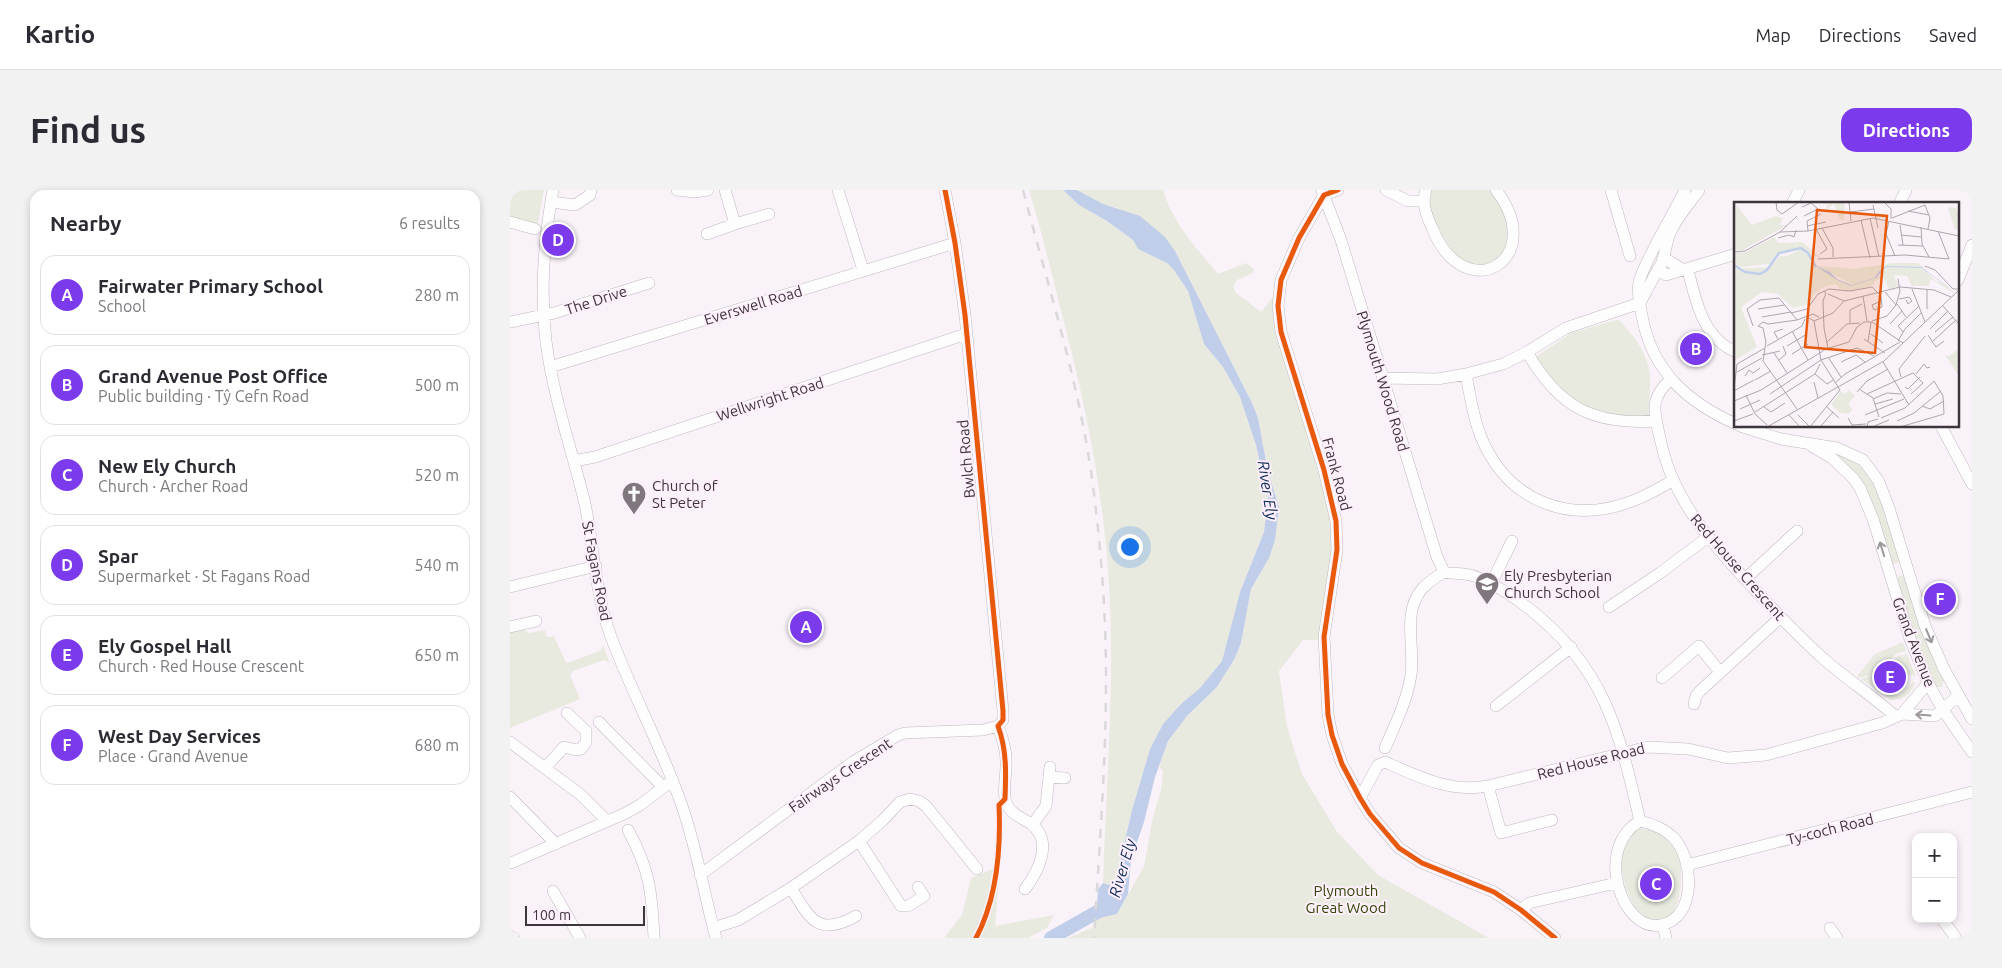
<!DOCTYPE html>
<meta charset="utf-8">
<style>
body{margin:0;font-family:Ubuntu,sans-serif;background:#f2f2f3;color:#2b2b33}
.controls{position:absolute;right:15px;bottom:15px;display:grid;overflow:hidden;border-radius:10px;box-shadow:0 2px 8px #0003}
.controls button{width:45px;height:45px;display:grid;place-items:center;padding:0;border:0;border-bottom:1px solid #e1e1e2;background:#fff;color:#2b2b33;font:25px sans-serif}
.scale{position:absolute;left:15px;bottom:12px;width:120px;box-sizing:border-box;padding-left:5px;border:2px solid #3d343c;border-top:0;font-size:14px;line-height:18px;white-space:nowrap;color:#3d343c;-webkit-text-stroke:4px #fdeffb;paint-order:stroke}
.you{position:absolute;left:619px;top:356px;width:18px;height:18px;margin:-12px;border:4px solid #fff;border-radius:50%;background:#1a73e8;box-shadow:0 0 0 8px #1a73e833}
.badge{display:grid;place-items:center;width:32px;height:32px;border-radius:50%;background:#7c3aed;color:#fff;font-size:16px;font-weight:700}
.pin{position:absolute;translate:-50% -50%;border:2px solid #fff;box-shadow:0 1px 5px #0006}
.list{margin:0;padding:0;list-style:none}
h2{display:flex;justify-content:space-between;align-items:center;height:65px;margin:0;padding:0 20px;font-size:21px}
h2 small{font-size:16px;font-weight:400;color:#7c7c81}
.list li{display:grid;grid-template-columns:32px 1fr auto;gap:15px;align-items:center;box-sizing:border-box;height:80px;margin:0 10px 10px;padding:0 10px;border:1px solid #e1e1e2;border-radius:15px}
.list b{display:block;font-size:19px;white-space:nowrap}
.list p{margin:0;font-size:16px;white-space:nowrap;color:#7c7c81}
.list em{font-size:16px;font-style:normal;color:#7c7c81}
.map{position:relative;flex:none;width:1462px;height:748px;overflow:hidden;border-radius:15px}
header{display:flex;align-items:center;gap:30px;box-sizing:border-box;height:70px;padding:0 25px;background:#fff;border-bottom:1px solid #e1e1e2}
header strong{font-size:24px}
nav{display:flex;gap:28px;margin-inline-start:auto;font-size:18px}
.intro{display:flex;align-items:center;justify-content:space-between;box-sizing:border-box;height:120px;padding:0 30px}
h1{margin:0;font-size:35px}
.button{padding:12px 22px;border-radius:15px;background:#7c3aed;color:#fff;font-size:18px;font-weight:700}
main{display:flex;gap:30px;padding:0 30px}
aside{flex:1;background:#fff;border-radius:15px;box-shadow:0 2px 8px #0003}
.map>svg:first-child{display:block}
.green{fill:#e8eae0}
.water{fill:#c0cee9}
.lines{fill:none;stroke-linecap:round;stroke-linejoin:round}
.river{stroke:#c0cee9;stroke-width:14}
.minor-casing{stroke:#bfb8be;stroke-width:12}
.minor{stroke:#fefdfe;stroke-width:11}
.rail{stroke:#dad8da;stroke-width:2.5;stroke-dasharray:9 9;stroke-linecap:butt}
.cycleway-casing{stroke:#fdeffb;stroke-width:8}
.cycleway{stroke:#e8590c;stroke-width:5}
.oneway{stroke:#9e989d}
.labels{text-anchor:middle;dominant-baseline:central;stroke-width:4;stroke-linejoin:round;paint-order:stroke}
.street-label{font-size:15px;fill:#3d343c;stroke:#fdeffb}
.poi-label{font-size:15px;fill:#3d343c;stroke:#fdeffb;text-anchor:start}
.park-label{font-size:15px;fill:#324505;stroke:#fdeffb}
.water-label{font-size:16px;font-style:italic;fill:#0d2c58;stroke:#fdeffb}
.inset-river{fill:none;stroke:#c0cee9;stroke-width:2.5}
.inset-road{fill:none;stroke:#aea6ad;stroke-width:1}
.view{fill:#e8590c;fill-opacity:0.15;stroke:#e8590c;stroke-width:2.5}
.inset-edge{fill:none;stroke:#3d343c;stroke-width:2.5}
</style>
<header>
<strong>Kartio</strong>
<nav><a>Map</a><a>Directions</a><a>Saved</a></nav>
</header>
<div class="intro"><h1>Find us</h1><a class="button">Directions</a></div>
<main>
<aside>
<h2>Nearby<small>6 results</small></h2>
<ul class="list">
<li><span class="badge">A</span><div><b>Fairwater Primary School</b><p>School</p></div><em>280 m</em></li>
<li><span class="badge">B</span><div><b>Grand Avenue Post Office</b><p>Public building · Tŷ Cefn Road</p></div><em>500 m</em></li>
<li><span class="badge">C</span><div><b>New Ely Church</b><p>Church · Archer Road</p></div><em>520 m</em></li>
<li><span class="badge">D</span><div><b>Spar</b><p>Supermarket · St Fagans Road</p></div><em>540 m</em></li>
<li><span class="badge">E</span><div><b>Ely Gospel Hall</b><p>Church · Red House Crescent</p></div><em>650 m</em></li>
<li><span class="badge">F</span><div><b>West Day Services</b><p>Place · Grand Avenue</p></div><em>680 m</em></li>
</ul>
</aside>
<div class="map">
<svg width="1462" height="748" viewBox="0 0 1462 748">
<rect width="100%" height="100%" fill="#faf2f9"/>
<path class="green" d="M0,0H34L28,33L25,34L0,30Z
M519,0H553L569,15L597,31L623,50L629,59L657,73L664,80L678,101L694,154L713,177L730,207L746,255L758,308L754,342L730,402L712,471L690,498L671,514L653,534L640,559L622,620L606,689L602,696L593,693C596,589 606,485 598,380C591,287 573,203 549,113C540,75 530,37 519,0Z
M567,0H653C662,32 687,59 708,84L736,73L744,79L743,83L727,90L723,96L725,102L751,122L769,99L768,116L826,331L815,432L810,433V450H793L769,481L777,537L792,584L827,642L868,685L979,748H558L586,736V729L607,724L634,676L643,627L651,600L653,581L649,577L658,551L666,538L707,497L725,468L731,453L741,399L759,368L769,317L758,282L748,228L742,213L665,61L607,18L593,14Z
M920,0H981L995,25L1001,43L993,66L968,78L938,63L918,22Z
M1106,130H1109C1124,146 1138,163 1140,185C1141,199 1138,214 1139,228L1096,226L1056,206L1024,168L1061,143Z
M1319,262C1359,274 1364,289 1376,326C1380,341 1385,356 1390,371L1388,373L1382,374L1364,320Z
M1393,385L1395,387L1434,490L1432,497H1425L1419,488L1385,391L1388,387Z
M11,438L19,443L35,440L37,447L44,446L55,471L57,473L90,461L93,455L100,473L94,470L63,481L60,485L70,509L0,538V441Z
M1393,452L1396,461L1386,464L1378,472L1374,469L1365,479L1369,483L1350,488L1347,486L1365,464Z
M1397,464L1406,486L1399,485L1393,488L1386,482L1388,480L1381,473L1388,466Z
M1363,485L1386,505H1390L1403,491L1405,494C1400,505 1393,510 1381,510L1351,489Z
M1128,638L1149,641C1155,648 1164,656 1168,665C1174,681 1173,731 1148,730C1119,730 1104,675 1115,652C1117,647 1124,642 1128,638Z
M490,676L485,736L544,725L537,738L518,748H434L452,725L461,688Z"/>
<path class="water" d="M553,0H567L593,14L630,26L655,47L665,61L742,213L748,228L758,282L769,317L765,350L759,368L741,399L731,453L725,468L707,497L677,526L658,551L645,587L634,632L621,670L618,704L607,724L586,729L588,699L593,693L602,696L606,689L622,620L640,559L653,534L671,514L690,498L712,471L730,402L754,342L758,308L746,255L730,207L713,177L694,154L678,101L664,80L657,73L628,59L623,50L597,31L569,15Z"/>
<g class="lines">
<path class="river" d="M541,748L603,713"/>
<defs>
<path id="minor" d="M43,0C34,49 30,101 36,151C43,207 62,260 75,314C84,357 85,403 100,444C121,502 152,557 172,616C187,659 194,704 206,748
M167,0L185,2L198,0
M215,0L225,34L259,24
M328,0L353,80
M435,0L445,53L455,125L493,521V530L488,536
M828,0L814,5L789,48L771,90L768,116L771,142L814,280L826,331L827,360L814,447L818,525L822,545L832,574L850,608L860,624L889,658L912,673L984,702L1011,720L1045,748
M876,0L898,11H913
M916,0C911,15 917,26 923,40C956,119 1039,69 986,0
M1101,0L1120,66
M1175,0C1166,18 1156,36 1146,54C1140,67 1133,78 1129,92C1127,104 1130,115 1132,126C1142,181 1177,212 1226,234
M812,1L831,50L927,367L934,382
M41,12L65,15L80,5L81,0
M1282,14L1289,0
M1389,14L1396,0
M0,32L25,39
M197,44L225,34
M1152,70H1157L1174,80
M1148,79L1156,85L1226,64
M1178,80C1186,112 1193,148 1226,162
M1448,90L1462,55
M1130,113L1148,79C1154,74 1156,52 1160,43C1167,27 1180,13 1189,0
M0,132L44,123L139,93
M1017,162C1049,218 1083,235 1146,231
M40,177L445,53
M956,184C960,206 963,227 971,247C998,312 1060,336 1125,310C1138,305 1150,298 1162,291
M872,188L927,189L956,184L993,174L1017,162L1056,138L1130,113
M1161,189C1139,209 1144,221 1150,248C1162,312 1207,359 1250,405C1271,428 1292,450 1315,470C1338,490 1364,507 1386,527
M1230,236L1271,249L1327,258L1353,270L1368,290L1378,315L1415,436L1434,479L1462,529
M1431,236L1462,294
M1303,257L1322,268L1343,288L1350,298L1363,329L1399,446L1418,493L1433,520L1462,562
M64,271L85,267L456,144
M934,382C942,384 952,383 960,385C980,390 1001,405 1017,417C1095,477 1109,541 1130,631
M1235,389L1287,341
M981,394L1002,351
M0,397L86,376
M1099,417L1150,383L1198,347
M0,437L26,431
M1152,488L1189,456L1210,482
M1184,514L1186,506L1190,501L1271,427
M986,516L1061,457
M1392,524L1425,526L1448,506
M89,532L153,597
M488,536C492,547 496,558 496,570C497,582 493,596 495,608C497,623 511,627 521,634C544,651 528,682 515,699
M0,552L71,605L97,631
M875,558C885,535 897,511 901,485C905,457 892,422 912,399C918,392 926,387 934,382
M35,578L54,557L66,560L71,559L76,552V541L57,523
M539,587L555,588
M978,596L991,643L1042,630
M0,607L46,654
M850,608L868,575L875,572C909,587 941,603 978,596L1138,557L1178,559L1218,568L1256,565L1372,533L1392,524L1418,493
M1130,631C1143,634 1154,638 1164,648C1184,670 1187,728 1151,735C1112,743 1083,658 1130,631Z
M522,635L536,616L540,577
M118,640C140,680 142,703 144,748
M349,651L391,716H398L414,706L408,697
M1,673L116,623L130,615L163,590
M1177,675L1462,602
M190,685L343,572L388,545L395,543L473,540L488,536
M281,698C299,727 307,748 346,726
M43,701L70,748
M1011,720L1019,713L1106,693
M1432,729L1446,748
M1153,735L1156,748
M203,738L228,730L281,698L349,651L372,631L390,612L400,609L409,611L416,616L467,679
M1320,738L1327,748
M0,746L4,748"/>
</defs>
<use href="#minor" class="minor-casing"/>
<use href="#minor" class="minor"/>
<path class="rail" d="M513,0C537,93 567,186 581,281C588,332 593,384 595,436C599,540 590,645 584,748"/>
<defs>
<path id="cycleway" d="M435,0L445,53L455,125L493,521V530L488,536C497,561 496,583 495,609L489,615C491,659 487,708 466,748
M828,0L814,5L789,48L771,90L768,116L771,142L814,280L826,331L827,360L814,447L818,525L822,545L832,574L850,608L860,624L889,658L912,673L984,702L1011,720L1045,748"/>
</defs>
<use href="#cycleway" class="cycleway-casing"/>
<use href="#cycleway" class="cycleway"/>
</g>
<defs><path id="oneway-shaft" d="M-6 0H5M1.5-3L5.5 0L1.5 3" fill="none" stroke-width="1.6" stroke-linecap="round" stroke-linejoin="round" transform="scale(1.25)"/></defs>
<g class="oneway">
<use href="#oneway-shaft" transform="translate(1372 359) rotate(-107)"/>
<use href="#oneway-shaft" transform="translate(1419 446) rotate(67)"/>
<use href="#oneway-shaft" transform="translate(1413 525) rotate(-176)"/>
</g>
<defs>
<symbol id="church-pin" viewBox="-11 -11 22 30"><path d="M0 17L-7.5 6A9.5 9.5 0 1 1 7.5 6Z" fill="#7f767e" stroke="#fdeffb"/><path d="M-1.2-6h2.4v3.5h3.3v2.4h-3.3V6h-2.4V-.1h-3.3v-2.4h3.3Z" fill="#fff"/></symbol>
<symbol id="school-pin" viewBox="-11 -11 22 30"><path d="M0 17L-7.5 6A9.5 9.5 0 1 1 7.5 6Z" fill="#7f767e" stroke="#fdeffb"/><path d="M0-5L7-2L0 1L-7-2ZM-4 1L0 2.5L4 1V4Q0 6-4 4Z" fill="#fff"/></symbol>
</defs>
<g fill-rule="evenodd">
<use href="#church-pin" x="110" y="290" width="28" height="38"/>
<use href="#school-pin" x="963" y="380" width="28" height="38"/>
</g>
<g class="labels">
<g class="street-label">
<text transform="translate(86 110) rotate(-18)">The Drive</text>
<text transform="translate(243 115) rotate(-17)">Everswell Road</text>
<text transform="translate(873 191) rotate(73)">Plymouth Wood Road</text>
<text transform="translate(260 209) rotate(-18)">Wellwright Road</text>
<text transform="translate(456 269) rotate(-95)">Bwlch Road</text>
<text transform="translate(827 284) rotate(75)">Frank Road</text>
<text transform="translate(1228 377) rotate(49)">Red House Crescent</text>
<text transform="translate(87 381) rotate(79)">St Fagans Road</text>
<text transform="translate(1404 452) rotate(69)">Grand Avenue</text>
<text transform="translate(1081 571) rotate(-14)">Red House Road</text>
<text transform="translate(330 585) rotate(-34)">Fairways Crescent</text>
<text transform="translate(1320 639) rotate(-14)">Ty-coch Road</text>
</g>
<g class="poi-label">
<text x="142" y="295">Church of<tspan x="142" dy="17">St Peter</tspan></text>
<text x="994" y="385">Ely Presbyterian<tspan x="994" dy="17">Church School</tspan></text>
</g>
<g class="park-label">
<text x="836" y="700">Plymouth<tspan x="836" dy="17">Great Wood</tspan></text>
</g>
<g class="water-label">
<text transform="translate(758 300) rotate(81)">River Ely</text>
<text transform="translate(612 678) rotate(-74)">River Ely</text>
</g>
</g>
<g transform="translate(1224 12)">
<rect width="225" height="225" fill="#faf2f9"/>
<path d="M0,0L18,23L42,14L49,16L46,23H53L9,48L0,49ZM77,0H111L110,19L105,17L100,1L91,9L94,2ZM216,5L222,6L225,14V27L221,28L214,6ZM40,35L45,41L68,40L86,55L80,54L81,59L67,46L46,50L35,62L7,65L0,62V51L12,50ZM67,47L77,56L81,65L96,71L103,78L116,83H119L83,64L120,67L159,61H184L192,66L152,64L147,67L140,76L124,82L144,75L152,65L185,66L190,68L202,79L211,82L221,92L197,77L194,84H178L173,74L163,73L160,74L165,84L155,87L149,75L140,80V83L117,89L105,86L102,82L92,84L82,90L72,103L59,106L44,92L28,90L7,105L23,145L0,159V67L36,65L46,54H53ZM225,147V174L211,153L215,154ZM115,188L121,194L114,202L119,208L114,212L106,211L97,202L107,189L111,192Z" fill="#e8eae0"/>
<path d="M80,63L96,70L103,77L118,83L140,76L147,67L152,64L187,65L225,93L187,66L152,65L142,76L117,84L103,78Z" fill="#c0cee9"/>
<path class="inset-river" d="M0,63L11,70L26,72L33,68L45,51L67,46L74,51L82,65"/>
<path class="inset-road" d="M42,0L43,8L48,12L65,0M115,0L117,19M150,0L157,7V17M139,3L144,26M68,5L77,1L84,7L70,14M174,9L195,13M116,10L140,7M136,16L145,55M158,16L191,3L196,16L194,27M127,18L136,56M155,19L152,32L161,54M166,23L169,43M73,24L92,20M187,25L188,42L195,55M88,26L99,46V55M82,27L93,47L86,52M74,29L73,19L87,12M204,29L215,57M46,30L63,14M167,33L187,35M44,36L55,33L60,35L62,28M164,43L189,44M0,50L11,49L46,30L74,29L139,16L225,34M84,57L171,53L215,57M191,64L201,68L219,87H225M178,87L191,120M89,89L92,91L89,99L90,126L94,146M151,90L162,103M94,92L110,99M129,94L133,119M165,97L175,95L178,99L174,102L172,98M110,99L166,85L200,88L217,95M163,102L172,115M209,104L225,122M24,107L51,103M193,107V88M57,111L73,107L84,92L95,87L116,89L138,85L147,94L148,105L140,108L138,103L145,100M28,115L57,110M75,116L80,119L99,111L110,99M138,119L153,114L162,103L166,89L164,77M116,121V108L128,102M156,122L168,109M19,124L13,107L26,98L45,96L63,118M29,126L32,140L29,159L63,207M29,126L24,124L29,120L34,122L63,118L79,112L85,115M196,127L214,109M58,129L74,158M169,130L164,124L185,104M201,130L219,115M137,132L149,141M194,133L202,145L210,139M44,137L40,130L49,127M130,137L151,151M164,139L171,127L187,111M199,139L222,118M93,140L113,122L126,121M134,140L137,120M33,144L68,124L71,117M53,144L73,132M40,151L53,171M58,152L74,142M28,153L46,149M94,155L107,175M45,158L52,152L49,144M87,158L123,146L140,154M107,160L122,153L131,160M149,160L175,203M3,170L28,156M81,172L93,182L99,178M182,172L190,162L193,166L196,165M11,174L15,168L19,171L26,166M167,175L165,167L191,134M21,178L37,169M80,180L84,196M101,181L111,172L166,140M171,185L174,187L186,175M0,187L3,162L31,146M125,187L139,196L145,215M0,189L20,178M123,190L133,179L154,167M36,192L87,158M133,192L179,171L189,181L177,192M12,193L21,212L33,223M139,197L153,191L167,192M0,199L27,188L92,147L115,140L123,125L130,120H138L169,141M141,202L159,197M188,204L196,207L210,199M30,205L37,210L51,201M93,205L105,216M6,207L26,198M21,210L81,172L86,162M55,213L66,225M64,213L76,225M131,213L170,197M114,216L118,223L132,222M147,216L171,206L200,179L209,194L210,212L166,225M0,219L19,212M163,219L180,211L207,189M33,225L150,159L225,88M76,225L106,188L87,158L80,119M86,225L99,210M133,225L134,220L144,217M138,225L155,218"/>
<path class="view" d="M83,8L153,14L141,151L71,145Z"/>
<rect width="225" height="225" class="inset-edge"/>
</g>
</svg>
<div class="controls">
<button>+</button>
<button>−</button>
</div>
<div class="scale">100 m</div>
<div class="you"></div>
<div class="pin badge" style="left:296px;top:437px">A</div>
<div class="pin badge" style="left:1186px;top:159px">B</div>
<div class="pin badge" style="left:1146px;top:694px">C</div>
<div class="pin badge" style="left:48px;top:50px">D</div>
<div class="pin badge" style="left:1380px;top:487px">E</div>
<div class="pin badge" style="left:1430px;top:409px">F</div>
</div>
</main>
